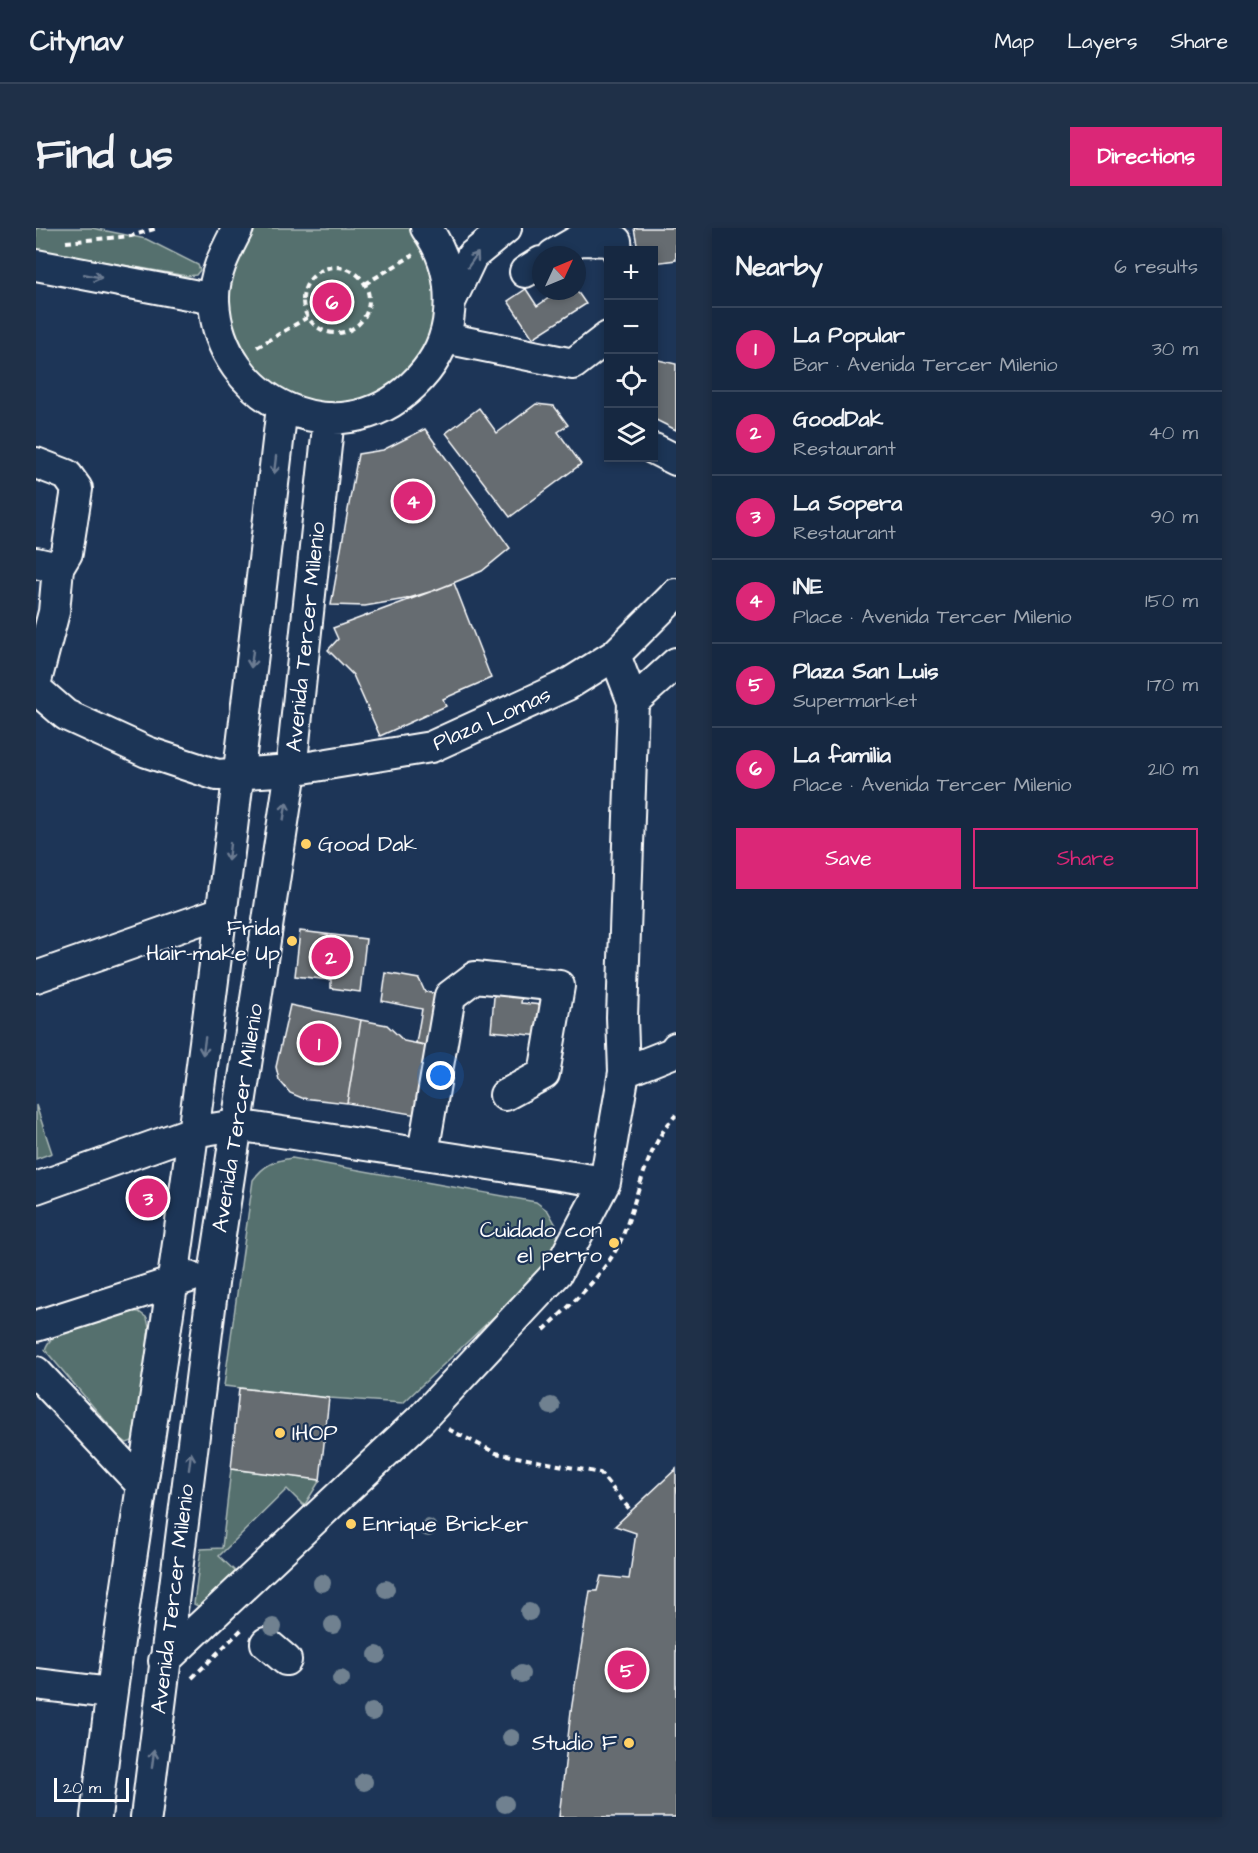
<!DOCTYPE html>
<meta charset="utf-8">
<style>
body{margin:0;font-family:"Architects Daughter",sans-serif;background:#1f3048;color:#f1f3f6}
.controls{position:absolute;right:18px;top:18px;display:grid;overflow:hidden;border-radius:0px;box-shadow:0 3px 9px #0003}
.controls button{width:54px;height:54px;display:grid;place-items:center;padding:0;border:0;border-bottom:2px solid #35445a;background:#162841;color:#f1f3f6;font:30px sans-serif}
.compass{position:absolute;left:496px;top:18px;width:54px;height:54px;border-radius:50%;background:#162841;box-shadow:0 3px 9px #0003;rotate:46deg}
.scale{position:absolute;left:18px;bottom:15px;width:75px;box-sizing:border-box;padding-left:6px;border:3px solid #fff;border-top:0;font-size:16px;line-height:21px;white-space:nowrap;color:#fff;-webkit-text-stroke:4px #1d3557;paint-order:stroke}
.you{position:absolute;left:405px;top:848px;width:21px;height:21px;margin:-15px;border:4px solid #fff;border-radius:50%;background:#1a73e8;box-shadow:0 0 0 9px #1a73e833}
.badge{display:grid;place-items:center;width:39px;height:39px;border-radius:50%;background:#db2777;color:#fff;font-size:20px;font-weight:700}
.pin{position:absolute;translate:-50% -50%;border:3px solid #fff;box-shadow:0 2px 6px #0006}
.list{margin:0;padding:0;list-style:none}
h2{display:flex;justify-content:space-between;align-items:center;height:78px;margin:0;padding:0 24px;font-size:26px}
h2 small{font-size:20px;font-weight:400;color:#9ea6b1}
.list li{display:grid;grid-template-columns:39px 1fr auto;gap:18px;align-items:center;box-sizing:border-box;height:84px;padding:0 24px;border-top:2px solid #35445a}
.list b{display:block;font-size:22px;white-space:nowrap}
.list p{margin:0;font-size:20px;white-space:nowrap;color:#9ea6b1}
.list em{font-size:20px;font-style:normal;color:#9ea6b1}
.actions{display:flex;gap:12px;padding:18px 24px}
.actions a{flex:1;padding:14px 0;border:2px solid #db2777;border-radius:0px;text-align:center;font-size:21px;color:#db2777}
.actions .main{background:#db2777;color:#fff}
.icon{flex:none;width:33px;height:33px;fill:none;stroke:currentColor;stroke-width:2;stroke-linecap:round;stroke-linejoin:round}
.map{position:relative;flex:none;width:640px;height:1589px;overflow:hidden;border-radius:0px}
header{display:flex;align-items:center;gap:36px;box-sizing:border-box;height:84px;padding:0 30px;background:#162841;border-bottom:2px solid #35445a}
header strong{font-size:28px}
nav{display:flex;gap:33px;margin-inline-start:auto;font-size:21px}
.intro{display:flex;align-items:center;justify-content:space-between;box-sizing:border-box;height:144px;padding:0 36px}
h1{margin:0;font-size:42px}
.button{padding:15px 27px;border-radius:0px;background:#db2777;color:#fff;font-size:21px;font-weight:700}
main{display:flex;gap:36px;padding:0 36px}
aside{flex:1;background:#162841;border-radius:0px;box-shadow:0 3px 9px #0003}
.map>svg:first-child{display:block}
.green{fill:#54706e;stroke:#aab8b6;stroke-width:1.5}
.building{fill:#666c71;stroke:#fff;stroke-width:1.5}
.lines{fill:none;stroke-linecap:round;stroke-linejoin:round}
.minor-casing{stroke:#fff;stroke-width:34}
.path{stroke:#fff;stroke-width:4;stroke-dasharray:6 4.5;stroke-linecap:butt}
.minor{stroke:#1d3557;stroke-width:30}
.tree{fill:#6f8190}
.oneway{stroke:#6c7c92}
.poi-dot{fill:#ffd166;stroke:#1d3557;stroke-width:2}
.labels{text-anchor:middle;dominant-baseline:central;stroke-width:4.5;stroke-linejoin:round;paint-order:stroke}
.street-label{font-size:22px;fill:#fff;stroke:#1d3557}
.poi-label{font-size:22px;fill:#fff;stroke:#1d3557;text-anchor:start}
</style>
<header>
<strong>Citynav</strong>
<nav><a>Map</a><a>Layers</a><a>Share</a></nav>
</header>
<div class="intro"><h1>Find us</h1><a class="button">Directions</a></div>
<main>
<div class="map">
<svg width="640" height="1589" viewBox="0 0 640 1589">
<rect width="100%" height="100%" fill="#1d3557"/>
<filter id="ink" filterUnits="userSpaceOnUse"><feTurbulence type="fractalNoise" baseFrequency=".0167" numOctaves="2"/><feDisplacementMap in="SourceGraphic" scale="12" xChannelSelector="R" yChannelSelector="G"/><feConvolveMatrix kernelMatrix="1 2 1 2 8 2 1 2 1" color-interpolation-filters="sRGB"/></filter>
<g filter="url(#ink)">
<path class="green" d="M0,0H56L110,11L162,37L164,42L160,47L151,48L0,22Z
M211,0H382L403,38L404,110L364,164L297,184L235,164L195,112L191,35Z
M0,877L16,925L0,931Z
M256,930L500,974L512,983L521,999L522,1013L505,1044L367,1175L293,1170L188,1158L217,952C228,937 237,933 256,930Z
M92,1083L103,1084L111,1090L113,1099L103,1205L99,1212L91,1215L84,1210L9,1122C16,1096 68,1090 92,1083Z
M195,1241L284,1252L268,1278L251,1261L183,1328L200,1344L164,1379L158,1376L165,1321L186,1320Z"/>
<path class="building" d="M598,0H640V32L618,35V22H602Z
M490,61L501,78L523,63H541L550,76L497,110L472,73Z
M618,131L640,136V202L618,191Z
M500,176L518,178L532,197L522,204L545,236L474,289L410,205L443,180L461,205Z
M389,201L474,320L446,343L400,362L370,371L329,378L295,377L322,226L347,222Z
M418,355L455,450L407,471L410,478L344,508L317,447L292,422L302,411L297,400Z
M264,703L330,711L324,764L295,760V752L259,748Z
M350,745L383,751L389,764L404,766L393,818L380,815L386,781L346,773Z
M459,758L487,761L485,775L507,777L505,808L455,803Z
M254,777L325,792L311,875L266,870L254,865L243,852L240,839Z
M325,792L351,797L368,813L393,818L381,887L311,875Z
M203,1160L293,1170L284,1252L195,1241Z
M640,1241V1589H523L535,1483L554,1363H561L565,1348L593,1351L600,1305L579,1298Z"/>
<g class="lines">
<defs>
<path id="minor" d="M202,0C190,23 177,46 178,73C183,174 302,230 377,157C395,140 408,119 412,94C417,60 411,28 390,0
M517,27L543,12L580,13L581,22
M0,37L178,71
M489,44L505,34
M415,72L436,28L470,0
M409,110L537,136L572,109
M618,221L640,232
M0,235L31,247L41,261L31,325L22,340L0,335
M0,453L18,384L22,340
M0,461L30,487L111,524L181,547L255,542L395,519L531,457L579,427L640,366
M597,474L640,435
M0,749L186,684
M588,844L636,825L640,820
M387,925L414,768L439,749L523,758L508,846L469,867
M0,960L157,904L200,897L569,954
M0,1098L154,1049
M0,1144L105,1256
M230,1415L250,1432
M128,1433L386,1190L521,1045L569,954L588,844L586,789L597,474L579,427
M0,1456L74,1465
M60,1589C81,1409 111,1231 137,1051C178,761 212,470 246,179
M110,1589L179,1040L255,542L293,190"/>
</defs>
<use href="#minor" class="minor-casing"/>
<path class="path" d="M30,14L95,8L121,0
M267 72a33 33 0 1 1 66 0a33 33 0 1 1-66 0Z
M329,56L377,27
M221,119L272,89
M508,1102C535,1076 569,1047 585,1012C602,972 609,919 640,887
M412,1201L460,1225L564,1245L595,1283
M156,1450L206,1401"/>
<use href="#minor" class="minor"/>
</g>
<g class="tree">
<circle cx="515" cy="1178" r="9"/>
<circle cx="392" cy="1300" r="9"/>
<circle cx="286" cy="1355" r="9"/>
<circle cx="350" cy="1361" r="9"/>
<circle cx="493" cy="1384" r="9"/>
<circle cx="297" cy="1397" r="9"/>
<circle cx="237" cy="1399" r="9"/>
<circle cx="341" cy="1427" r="9"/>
<circle cx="485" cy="1446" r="9"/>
<circle cx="305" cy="1451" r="9"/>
<circle cx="336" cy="1484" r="9"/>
<circle cx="475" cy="1510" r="9"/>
<circle cx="328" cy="1554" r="9"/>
<circle cx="469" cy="1576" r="9"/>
</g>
<defs><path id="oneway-shaft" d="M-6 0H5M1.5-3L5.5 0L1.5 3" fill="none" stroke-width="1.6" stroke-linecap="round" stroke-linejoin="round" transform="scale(1.5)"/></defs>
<g class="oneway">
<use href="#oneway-shaft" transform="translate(437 32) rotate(-55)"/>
<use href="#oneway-shaft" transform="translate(57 48) rotate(11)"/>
<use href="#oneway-shaft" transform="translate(239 237) rotate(97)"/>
<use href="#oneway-shaft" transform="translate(216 431) rotate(97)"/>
<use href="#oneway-shaft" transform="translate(249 583) rotate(-81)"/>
<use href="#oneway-shaft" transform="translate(193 624) rotate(97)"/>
<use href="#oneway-shaft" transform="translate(168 818) rotate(98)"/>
<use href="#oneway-shaft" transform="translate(154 1233) rotate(-83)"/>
<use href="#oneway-shaft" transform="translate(117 1531) rotate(-83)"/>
</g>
</g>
<g class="poi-dot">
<circle cx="270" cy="616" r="6"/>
<circle cx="256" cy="713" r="6"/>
<circle cx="578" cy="1015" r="6"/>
<circle cx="244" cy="1205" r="6"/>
<circle cx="315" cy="1296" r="6"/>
<circle cx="593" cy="1515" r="6"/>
</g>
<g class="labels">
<g class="street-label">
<text transform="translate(270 409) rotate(-84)">Avenida Tercer Milenio</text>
<text transform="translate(456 491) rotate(-24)">Plaza Lomas</text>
<text transform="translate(202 890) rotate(-81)">Avenida Tercer Milenio</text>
<text transform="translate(137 1371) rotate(-83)">Avenida Tercer Milenio</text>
</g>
<g class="poi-label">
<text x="282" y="616">Good Dak</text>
<text x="244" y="700" text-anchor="end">Frida<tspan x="244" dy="25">Hair-make Up</tspan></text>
<text x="566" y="1002" text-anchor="end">Cuidado con<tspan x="566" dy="25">el perro</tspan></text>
<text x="256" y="1205">IHOP</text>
<text x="327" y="1296">Enrique Bricker</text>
<text x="581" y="1515" text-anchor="end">Studio F</text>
</g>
</g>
</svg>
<div class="controls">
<button>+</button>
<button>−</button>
<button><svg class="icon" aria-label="locate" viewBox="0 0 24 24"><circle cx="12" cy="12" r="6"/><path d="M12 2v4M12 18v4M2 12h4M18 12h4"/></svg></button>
<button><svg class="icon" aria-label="layers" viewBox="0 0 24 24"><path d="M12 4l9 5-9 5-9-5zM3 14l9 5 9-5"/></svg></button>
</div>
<svg class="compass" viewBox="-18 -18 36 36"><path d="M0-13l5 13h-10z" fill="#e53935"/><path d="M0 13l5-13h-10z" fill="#9ea6b1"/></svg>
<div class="scale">20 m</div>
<div class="you"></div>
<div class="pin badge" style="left:283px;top:815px">1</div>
<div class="pin badge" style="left:295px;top:729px">2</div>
<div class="pin badge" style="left:112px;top:970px">3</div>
<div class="pin badge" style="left:377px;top:273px">4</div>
<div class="pin badge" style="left:591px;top:1442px">5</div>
<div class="pin badge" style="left:296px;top:74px">6</div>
</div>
<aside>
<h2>Nearby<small>6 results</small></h2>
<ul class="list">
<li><span class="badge">1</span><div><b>La Popular</b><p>Bar · Avenida Tercer Milenio</p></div><em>30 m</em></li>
<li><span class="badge">2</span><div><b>GoodDak</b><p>Restaurant</p></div><em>40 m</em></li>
<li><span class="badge">3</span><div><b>La Sopera</b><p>Restaurant</p></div><em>90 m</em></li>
<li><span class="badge">4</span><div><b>INE</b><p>Place · Avenida Tercer Milenio</p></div><em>150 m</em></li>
<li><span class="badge">5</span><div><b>Plaza San Luis</b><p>Supermarket</p></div><em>170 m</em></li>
<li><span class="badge">6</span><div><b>La familia</b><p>Place · Avenida Tercer Milenio</p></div><em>210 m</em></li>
</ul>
<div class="actions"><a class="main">Save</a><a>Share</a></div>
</aside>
</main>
